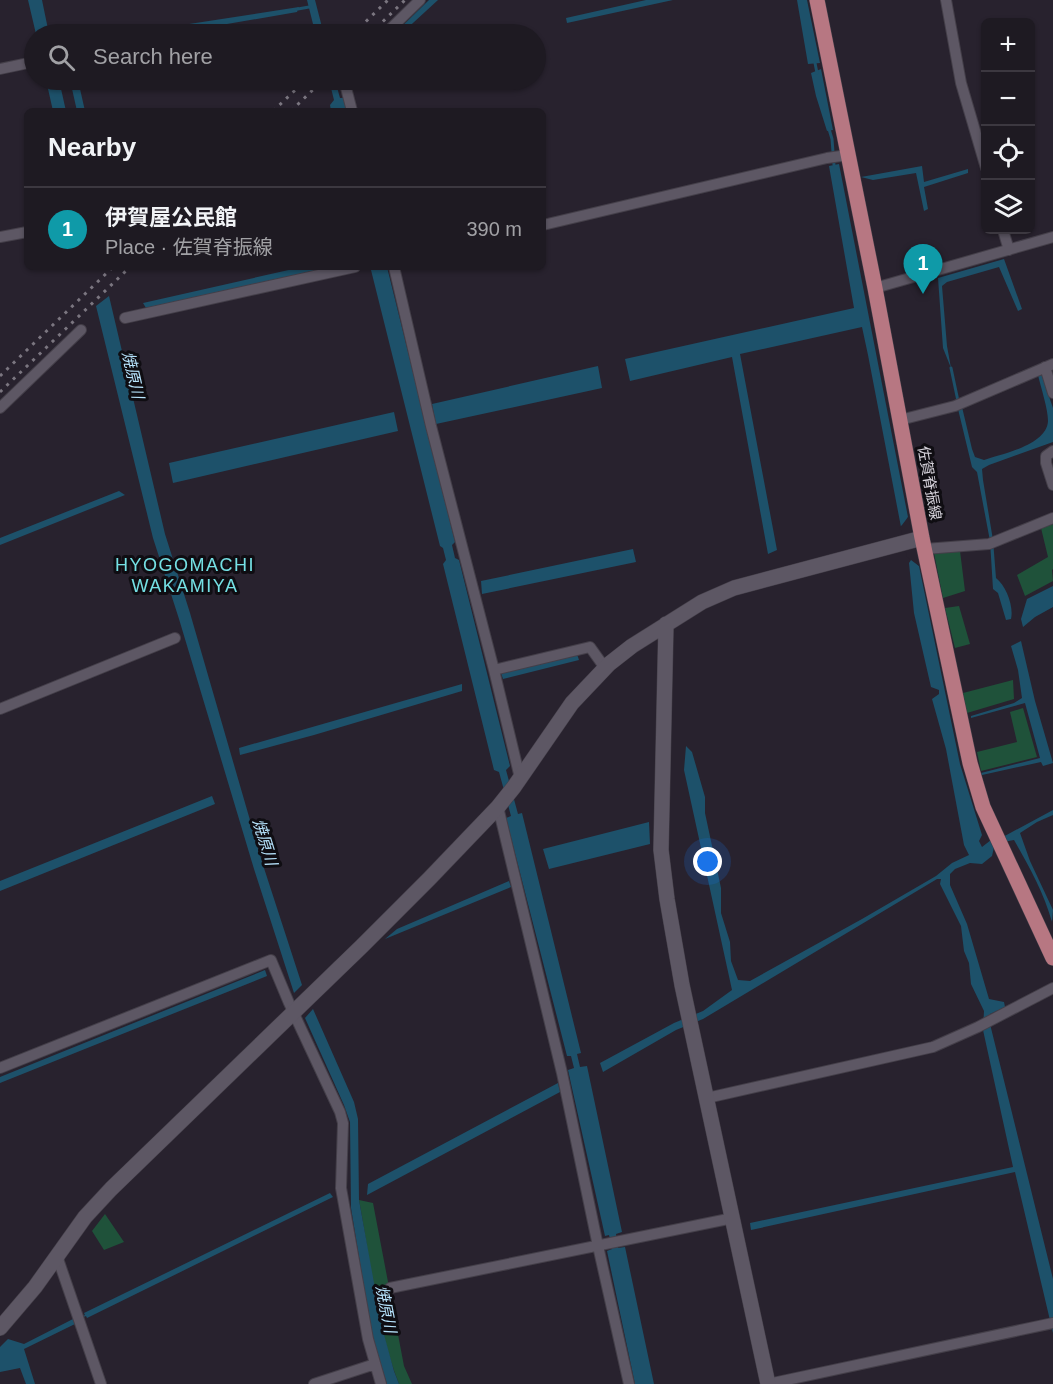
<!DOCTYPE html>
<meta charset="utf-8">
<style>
body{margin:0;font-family:Helvetica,"Noto Sans JP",sans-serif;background:#2b272f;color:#f1f3f6}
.controls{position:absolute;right:18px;top:18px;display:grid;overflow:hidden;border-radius:9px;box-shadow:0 2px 4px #0004}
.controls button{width:54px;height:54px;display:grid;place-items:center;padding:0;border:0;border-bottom:2px solid #3c3840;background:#1e1a22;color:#f1f3f6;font:30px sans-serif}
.you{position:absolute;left:708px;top:862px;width:21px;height:21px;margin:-15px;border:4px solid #fff;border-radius:50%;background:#1a73e8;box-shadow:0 0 0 9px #1a73e833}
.badge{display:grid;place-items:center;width:39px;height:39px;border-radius:50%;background:#d93025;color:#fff;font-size:20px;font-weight:700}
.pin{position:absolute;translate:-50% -50px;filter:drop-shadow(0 2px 3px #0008)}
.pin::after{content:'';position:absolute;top:32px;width:21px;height:18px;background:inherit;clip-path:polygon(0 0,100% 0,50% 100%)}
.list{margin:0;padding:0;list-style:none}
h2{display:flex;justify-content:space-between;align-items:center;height:78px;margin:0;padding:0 24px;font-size:26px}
h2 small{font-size:20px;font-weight:400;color:#a1a1a5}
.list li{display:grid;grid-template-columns:39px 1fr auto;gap:18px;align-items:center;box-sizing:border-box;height:84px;padding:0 24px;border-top:2px solid #3c3840}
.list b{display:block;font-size:22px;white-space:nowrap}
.list p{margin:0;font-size:20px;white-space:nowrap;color:#a1a1a5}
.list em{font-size:20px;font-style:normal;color:#a1a1a5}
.icon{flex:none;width:33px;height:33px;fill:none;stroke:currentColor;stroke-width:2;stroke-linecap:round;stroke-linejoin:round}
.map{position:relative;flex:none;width:1053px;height:1384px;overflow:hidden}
.search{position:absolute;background:#1e1a22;box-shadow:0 2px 4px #0004;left:24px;top:24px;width:522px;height:66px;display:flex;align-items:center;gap:15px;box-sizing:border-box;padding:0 21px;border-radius:33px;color:#a1a1a5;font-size:22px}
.panel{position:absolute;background:#1e1a22;box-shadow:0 2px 4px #0004;left:24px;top:108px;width:522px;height:162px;border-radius:9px}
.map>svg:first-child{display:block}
.green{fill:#1f523a}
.water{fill:#1d516a}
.pier{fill:#28222e}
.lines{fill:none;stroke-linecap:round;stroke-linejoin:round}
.stream{stroke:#1d516a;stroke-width:3}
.street-casing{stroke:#443f49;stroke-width:12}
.secondary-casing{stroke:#443f49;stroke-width:16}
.primary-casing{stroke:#443f49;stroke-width:16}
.street{stroke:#5d5764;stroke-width:10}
.secondary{stroke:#5d5764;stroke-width:15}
.primary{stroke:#b77782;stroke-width:15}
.rail{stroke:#7b7680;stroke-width:3;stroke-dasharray:3 6;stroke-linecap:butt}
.labels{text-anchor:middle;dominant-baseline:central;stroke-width:6;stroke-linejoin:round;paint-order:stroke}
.street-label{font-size:15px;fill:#d5d2da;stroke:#0f0d12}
.water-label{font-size:16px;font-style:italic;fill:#b6e3fc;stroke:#0f0d12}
.quarter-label{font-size:18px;letter-spacing:1.5px;fill:#75e1e5;stroke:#0f0d12}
</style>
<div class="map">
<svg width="1053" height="1384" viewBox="0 0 1053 1384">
<rect width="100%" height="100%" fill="#28222e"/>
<path class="green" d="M1053,524V569L1052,570L1053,581L1025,596L1017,575L1048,557L1041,528Z
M960,551L965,591L943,598L934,553Z
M959,606L970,644L955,648L945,608Z
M1013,680L1014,699L967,713L963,693Z
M1023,708L1037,757L981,771L977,752L1017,742L1010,712Z
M359,1200L373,1203L404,1366L412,1384H399C377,1328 370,1259 359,1200Z
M105,1214L124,1242L104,1250L92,1231Z"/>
<path class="water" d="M28,0H42L49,34H36Z
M307,0H315L323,31L315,32Z
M429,0H438L401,34H394Z
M646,0H673L567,23L566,18Z
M797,0H807L820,63L808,64Z
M299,7L297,12L169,34H124Z
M821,69L833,130L827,131L816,96L811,73Z
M46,80H59L66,111H53Z
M70,80H78L85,111H77Z
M329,80H335L340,98H345L348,111H331L330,105L334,100Z
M839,164L908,517L907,520L917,564L919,566L960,764L982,835L979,841L982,847L991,840L994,847L992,856L982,864L970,863L955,869L950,874V885L967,924L989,999L1004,1002L1005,1007L990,1014L991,1028L1053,1279V1333L1015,1172L751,1230L750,1223L1013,1167L983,1030L984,1011L971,984L969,963L964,951L961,926L940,884L941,879H937L703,1019L676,1030L603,1072L600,1063L674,1023L703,1011L732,990L684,770L686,746L692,752L705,797V813L721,888V913L730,942L731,961L738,980L750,981L862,919L936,876L952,863L969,855L964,845L946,749L932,699L939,694V690L931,687L914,613L909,563L911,560L902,525L901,527L868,355L862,327L740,354L777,550L768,554L732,357L630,381L625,359L854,308L829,166Z
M922,166L924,182L968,169V173L924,187L928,209L924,211L916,173L873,180L861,177Z
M1004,259L1022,309L1018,311L999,267L947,282L942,286L947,346L951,368L943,348L938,278Z
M302,267H331L146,308L143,303Z
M374,267H387L455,542L452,545L455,558L459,560L510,766L506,770L518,814L522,813L581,1053L577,1054L580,1067L587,1066L622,1232L616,1234L618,1248L625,1247L654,1384H635L607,1251L612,1249L609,1235L605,1236L568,1070L574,1068L571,1056H567L506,818L511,816L499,772L494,770L443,564L446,560L443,548L440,546L371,270L374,269Z
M109,296L165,534L190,613L263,865L302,985L294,993L254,869L179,619L153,538L96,306Z
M598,366L602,388L436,424L432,404Z
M1041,373L1053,408V442L989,465L982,469L983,480L993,540L996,578C1006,586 1014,606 1011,619L1006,620L998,593L993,589L990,541L977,472L972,467L958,409L962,407L972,449L975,457L984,460C1002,454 1047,445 1048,421C1048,409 1041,388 1038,375Z
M394,412L398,431L173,483L169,463Z
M119,491L125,495L0,545V538Z
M633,549L636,562L482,594L481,581Z
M1053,586V607L1035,617L1023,627L1021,619L1027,599Z
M1021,641L1035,701L1053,763L1043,766L1041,762L982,775L981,773L1040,758L1025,703L971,718V716L1014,703L1022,698L1018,670L1011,646Z
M577,654L579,660L503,679L501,673Z
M462,684V691L314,735L240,755L239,748Z
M212,796L215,804L0,891V881Z
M1053,810V815L1037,822L1020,833L1030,861L1053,910L1052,922C1044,893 1029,866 1014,840L1003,842L1001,838Z
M649,822L650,844L549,869L543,849Z
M509,881L511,887L385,939L397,929Z
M265,970L267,976L0,1083V1077Z
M313,1009L354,1102L358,1119L359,1200L382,1327L394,1371L399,1384H387L372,1336L351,1208L350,1122L344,1105L305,1018Z
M558,1083L560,1092L367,1195L368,1184Z
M330,1193L333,1197L87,1318L86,1316L74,1321L75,1324L24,1349L35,1384H26L20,1368L0,1372V1347L8,1339L24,1344L73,1319L74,1320L85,1315L84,1313Z"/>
<path class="pier" d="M908,517L918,556L919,566L907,557L901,530L899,529Z"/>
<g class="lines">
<path class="stream" d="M298,9L309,7
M815,63L817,73
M829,129L832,139L834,165
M951,368L958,401"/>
<defs>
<path id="street" d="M946,0L961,83L986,168
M385,34L420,0
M0,69L33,62
M344,80L352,111
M543,225L827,158L848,155
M1003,230L1009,250
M0,237L27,232
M394,267L431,426L494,670L520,778
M875,288L1053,237
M125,318L355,267
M1045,367L1053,393
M0,408L81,330
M900,420L955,406L1053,364
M1053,451L1046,456V463L1053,485
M925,549L989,544L1053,518
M494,670L590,647L605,668
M0,709L175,638
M498,807L562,1073L598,1246L629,1384
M0,1068L271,960L289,1003L340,1112L343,1123L341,1188L368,1339L381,1384
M707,1098L933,1047L978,1027L1053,988
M57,1256L101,1384
M390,1288L733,1218
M314,1384L375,1364
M768,1384L1053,1323"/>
<path id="secondary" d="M666,624L661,850L667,899L682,985L768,1384
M0,1328L35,1287L85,1217L111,1189L362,946L429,879L498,807L514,787L572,703L609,664L632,646L702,602L734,588L922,538"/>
<path id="primary" d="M817,0L875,288L922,538L970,763L983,807L1053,958"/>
</defs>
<use href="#street" class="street-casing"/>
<use href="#secondary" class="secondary-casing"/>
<use href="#primary" class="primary-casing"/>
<use href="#street" class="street"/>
<use href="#secondary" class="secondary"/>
<use href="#primary" class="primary"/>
<path class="rail" d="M353,34L388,0
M370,34L405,0
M273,111L306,80
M291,111L323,80
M0,376L113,267
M0,392L130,267"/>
</g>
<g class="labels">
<g class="street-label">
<text transform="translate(930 483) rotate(80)">佐賀脊振線</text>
</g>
<g class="water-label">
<text transform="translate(133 375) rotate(77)">焼原川</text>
<text transform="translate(265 842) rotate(73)">焼原川</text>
<text transform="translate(386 1309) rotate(79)">焼原川</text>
</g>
<g class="quarter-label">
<text x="185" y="565">HYOGOMACHI<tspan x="185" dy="21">WAKAMIYA</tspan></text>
</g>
</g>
</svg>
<div class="controls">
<button>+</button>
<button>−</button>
<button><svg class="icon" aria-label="locate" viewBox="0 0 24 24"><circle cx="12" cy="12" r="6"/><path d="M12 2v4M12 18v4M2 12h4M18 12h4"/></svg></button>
<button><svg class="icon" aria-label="layers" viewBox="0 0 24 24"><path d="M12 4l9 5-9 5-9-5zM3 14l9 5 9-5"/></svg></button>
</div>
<div class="you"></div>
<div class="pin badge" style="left:923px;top:294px;background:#0f9aa8">1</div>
<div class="search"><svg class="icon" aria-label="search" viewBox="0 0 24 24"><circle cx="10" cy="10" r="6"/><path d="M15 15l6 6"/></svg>Search here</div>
<section class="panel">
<h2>Nearby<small></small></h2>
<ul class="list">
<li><span class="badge" style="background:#0f9aa8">1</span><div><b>伊賀屋公民館</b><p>Place · 佐賀脊振線</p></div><em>390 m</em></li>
</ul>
</section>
</div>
